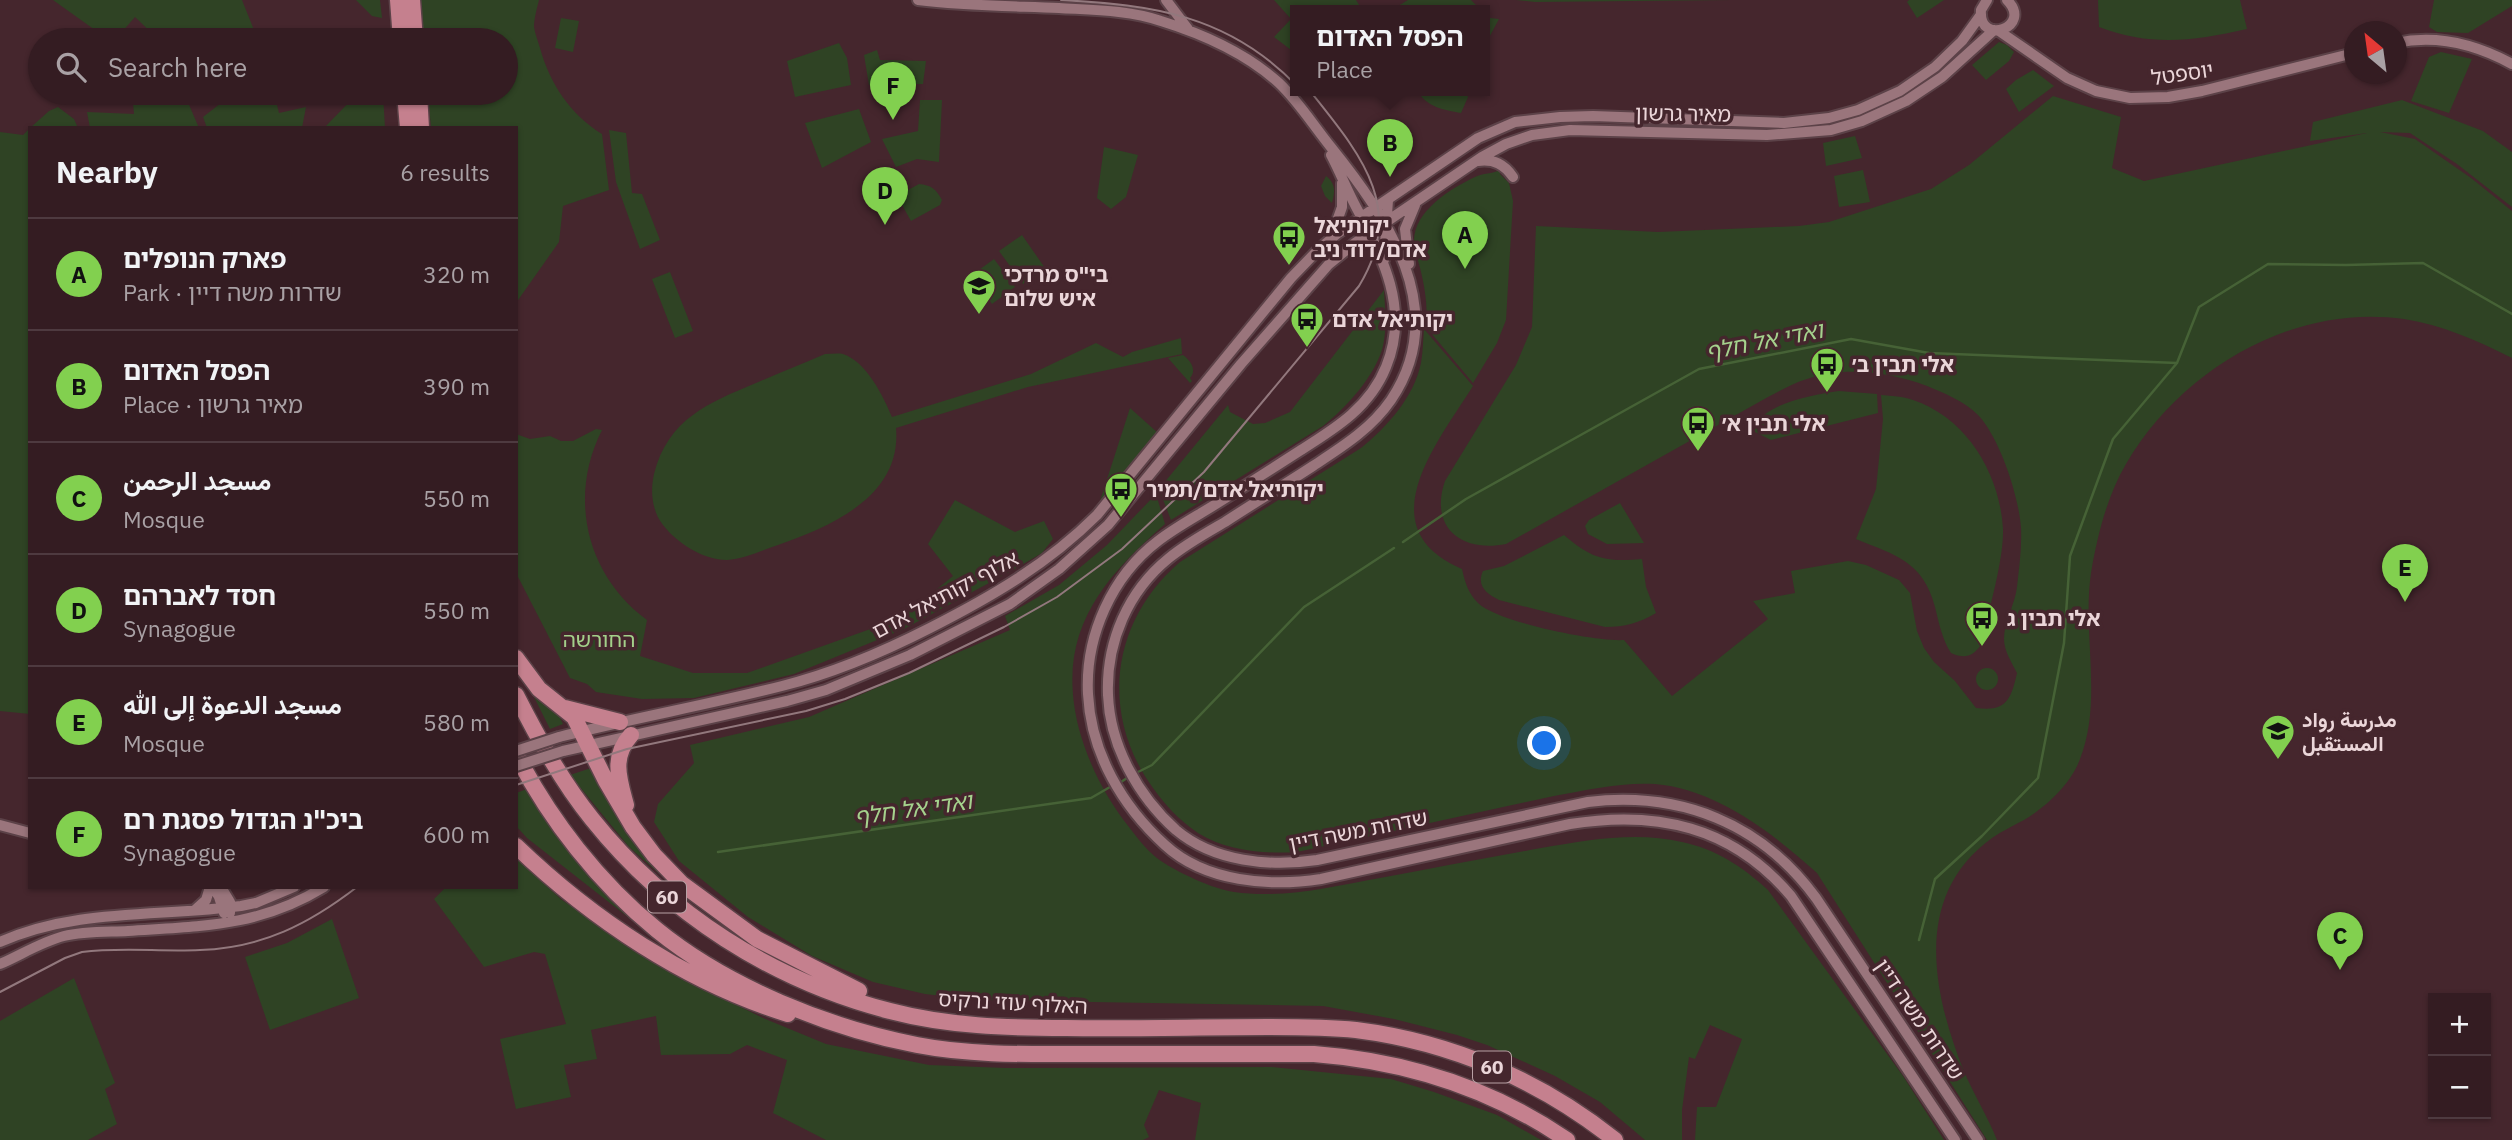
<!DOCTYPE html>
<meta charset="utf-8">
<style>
body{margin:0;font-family:"IBM Plex Sans",Vazirmatn,"Noto Sans Hebrew",sans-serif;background:#3c252a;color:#f1f3f6}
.controls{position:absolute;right:21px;bottom:21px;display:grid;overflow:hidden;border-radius:0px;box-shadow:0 2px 5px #0004}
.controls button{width:63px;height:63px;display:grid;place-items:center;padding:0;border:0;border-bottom:2px solid #4e3a40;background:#341c22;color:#f1f3f6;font:35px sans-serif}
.compass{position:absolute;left:2344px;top:21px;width:63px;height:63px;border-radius:50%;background:#341c22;box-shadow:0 2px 5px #0004;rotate:331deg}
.you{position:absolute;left:1545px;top:744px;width:24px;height:24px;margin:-18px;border:5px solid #fff;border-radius:50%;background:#1a73e8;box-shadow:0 0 0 10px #1a73e833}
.badge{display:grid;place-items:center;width:46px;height:46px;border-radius:50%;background:#82d04f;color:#111;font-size:23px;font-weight:700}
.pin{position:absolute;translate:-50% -58px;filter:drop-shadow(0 2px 4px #0008)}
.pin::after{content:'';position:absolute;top:37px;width:24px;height:21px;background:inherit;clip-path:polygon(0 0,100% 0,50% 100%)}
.popup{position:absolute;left:1290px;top:5px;width:200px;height:91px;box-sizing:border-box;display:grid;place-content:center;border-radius:0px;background:#341c22;filter:drop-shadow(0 2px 5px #0005);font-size:23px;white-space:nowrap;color:#a9a1a5}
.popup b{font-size:26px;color:#f1f3f6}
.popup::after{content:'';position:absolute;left:50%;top:100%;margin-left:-14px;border:14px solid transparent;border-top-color:#341c22}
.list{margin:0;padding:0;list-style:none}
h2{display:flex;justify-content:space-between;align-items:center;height:91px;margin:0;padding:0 28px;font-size:30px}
h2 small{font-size:23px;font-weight:400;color:#a9a1a5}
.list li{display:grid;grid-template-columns:46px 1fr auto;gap:21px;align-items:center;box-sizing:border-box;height:112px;padding:0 28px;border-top:2px solid #4e3a40}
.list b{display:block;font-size:26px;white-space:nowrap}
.list p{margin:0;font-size:23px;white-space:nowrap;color:#a9a1a5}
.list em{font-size:23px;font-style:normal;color:#a9a1a5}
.icon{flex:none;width:38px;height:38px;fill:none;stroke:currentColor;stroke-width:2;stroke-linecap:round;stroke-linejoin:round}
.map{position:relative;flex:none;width:2512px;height:1140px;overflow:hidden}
.search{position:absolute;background:#341c22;box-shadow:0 2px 5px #0004;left:28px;top:28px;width:490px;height:77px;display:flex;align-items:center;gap:18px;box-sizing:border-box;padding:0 24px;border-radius:38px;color:#a9a1a5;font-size:26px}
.panel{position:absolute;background:#341c22;box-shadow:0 2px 5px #0004;left:28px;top:126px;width:490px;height:763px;border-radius:0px}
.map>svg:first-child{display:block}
.green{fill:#2f4324}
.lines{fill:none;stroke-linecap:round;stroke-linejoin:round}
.stream{stroke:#466236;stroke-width:2.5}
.tertiary-casing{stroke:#5c4248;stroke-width:14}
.trunk-casing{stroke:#5c4248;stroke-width:19}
.tertiary{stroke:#9a757c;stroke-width:10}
.trunk{stroke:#c5808e;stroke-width:16}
.tram{stroke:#92787d;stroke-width:2}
.tertiary-bridge-casing{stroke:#5c4248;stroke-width:14;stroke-linecap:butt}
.tertiary-bridge{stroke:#9a757c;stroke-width:10}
.labels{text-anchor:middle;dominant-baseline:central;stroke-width:7;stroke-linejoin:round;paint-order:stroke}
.shield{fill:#45262d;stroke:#b9a1a5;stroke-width:2}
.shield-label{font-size:19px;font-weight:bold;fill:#ebd6d9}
.street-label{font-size:21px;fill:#ebd6d9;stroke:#45262d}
.poi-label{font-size:21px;font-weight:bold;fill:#ebd6d9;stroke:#45262d;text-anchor:start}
.park-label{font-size:21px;fill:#a3d08a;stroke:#45262d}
.water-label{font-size:23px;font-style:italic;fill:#a5d28d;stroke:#45262d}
</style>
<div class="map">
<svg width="2512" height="1140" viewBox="0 0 2512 1140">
<rect width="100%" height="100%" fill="#45262d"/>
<path class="green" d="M53,0H242L258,40H159L135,17L115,40H109Z
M356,0H380L382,18L372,16Z
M420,0H539C537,8 534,19 534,27C535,34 538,41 540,48C550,84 570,114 602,134L609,190L563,206L559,242L516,303V128H431L428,93H506V40H424Z
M1274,0H1356L1363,11H1296L1295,53L1274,37L1291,19Z
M1408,0H1471L1482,11H1390Z
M1516,0H1732L1535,2Z
M1909,0H1944L1917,18L1907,2Z
M2098,0H2240L2247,29C2193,41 2152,47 2099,27Z
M2434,0H2512V6L2468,33L2437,32L2429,27Z
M1485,13L1490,18L1499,19L1485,45Z
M561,18L579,21L573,52L555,48Z
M1999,42L2007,45L2014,52L2009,61L1986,80L1972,65Z
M839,43L847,58L851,85L795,97L787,61Z
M877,50L880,60L926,61L923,84L869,85L864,55Z
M2441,52L2472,59L2449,113L2411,101L2429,57Z
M2033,70L2054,86L2019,112L2006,89L2016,80Z
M1418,91H1466L1468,97L1461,113C1444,110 1426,107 1418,91Z
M132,93H184L199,128H90L87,112L134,114Z
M229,93H274L279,113L306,107L302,128H207L203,117L230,96Z
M358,93H383L385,128H324Z
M2053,96L2121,117L2112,168L2144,181L2367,133L2310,141L2313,122L2402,100L2483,131L2512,152V207L2457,164L2410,133L2380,132L2415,139L2471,178L2512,211V358C2478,341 2443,325 2404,319C2293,303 2181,370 2126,464C2107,496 2097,537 2091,573C2082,635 2103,700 2080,759C2071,784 2046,807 2024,820C2013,826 2002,831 1992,838C1913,895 1932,990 1963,1069C1973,1093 1987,1115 1997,1140H1987L1817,873C1774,834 1716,789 1655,784C1622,782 1586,790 1554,796L1297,852C1264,854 1227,851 1198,833C1180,821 1165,805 1153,788C1099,714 1111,621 1180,562L1361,448C1387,427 1414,397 1421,363C1423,352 1423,340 1424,329L1473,386C1438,442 1366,528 1462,569C1465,582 1468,593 1478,603C1497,622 1596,642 1624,640L1672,696L1768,619L1753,601L1795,593L1791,571L1848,561L1866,565L1899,580L1910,593L1917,631L1924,648L1934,662L1955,681L1976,708C2006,712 2011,700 2017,673C2012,663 2004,651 2004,639C2004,622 2015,604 2017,587C2019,568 2022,548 2021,528C2019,497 2000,438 1978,415C1964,401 1944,393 1927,386C1889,372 1845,366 1807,379C1793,383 1780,391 1768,397L1506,544C1461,553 1429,527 1445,481L1516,365L1532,327L1536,226L1658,232L1799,226L1829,222L1931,189L1969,165Z
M920,100H942L939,162L917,159L896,167L882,139L918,131Z
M58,107L74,119L78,128H30L49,111Z
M859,109L871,142L822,168L805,123Z
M30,128V714L0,711V132L23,135Z
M609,130L626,133L632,193L642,194L660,240L640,249L616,182Z
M1855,136L1862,158L1826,166L1823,143Z
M1104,147L1138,155L1126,197L1111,209L1097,198Z
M1500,170V174L1509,183L1513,201L1506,320L1497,343L1473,383L1426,327C1428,306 1425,288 1420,268C1418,259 1414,250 1414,241C1414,211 1450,189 1475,177C1483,173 1492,174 1500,170Z
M1863,170L1870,202L1839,207L1834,176Z
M1326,176C1336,184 1335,191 1332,203L1325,196L1321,186Z
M919,184C931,185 936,189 942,200L940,205L911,221L897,196Z
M1022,235L1045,268L1023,284L999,251Z
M994,259L1015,287L992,304L972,275Z
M670,272L693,331L675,338L652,279Z
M1384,290C1385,309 1387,328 1383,346C1376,375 1346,408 1323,426L1171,520L1159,489L1228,405L1230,412L1253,424L1265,423L1290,412Z
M1181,338L1182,354L1028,387L896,428C902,496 832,526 778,545C762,550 744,559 727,560C703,560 677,543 663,525C652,511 650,492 654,474C668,419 708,403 756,383C779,373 802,364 825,354C831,354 838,353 843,354C867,362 883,396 892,417L1031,374L1096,343L1123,357L1132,352Z
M1183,355C1191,361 1197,370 1190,378L1192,381L1190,383L1168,358Z
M1839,391L1877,394L1878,413L1771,440L1755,432L1754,424C1772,402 1812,395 1839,391Z
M1881,395C1891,396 1903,396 1913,400C1967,418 2000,474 2003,529C2004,560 1988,613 1981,645C1972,657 1965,659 1951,653C1942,639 1939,623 1935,607C1923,561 1895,555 1856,539L1876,489L1883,419Z
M1130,408L1158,433L1099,504Z
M596,429L602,430C568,497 586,575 647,620L640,656L693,673H747L876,627L920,603L953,576L928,544L955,500L1015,532L1044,521L1053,539L1042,553L1013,570L904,629L794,674L694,698L642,699L596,692L587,684L570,678L516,573V434L530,439L550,436L561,441H573Z
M1156,494L1165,524C1099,582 1055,635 1079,729C1089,765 1106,798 1129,827C1138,839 1149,853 1161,861C1179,873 1213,889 1234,892C1283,899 1331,887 1380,878C1433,868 1487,858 1541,848C1586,840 1637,831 1682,842C1716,849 1743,867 1768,890L1903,1076L1944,1140H1695L1697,1107H1716L1742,1039L1710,1025L1695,1059L1689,1057L1682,1110V1140H1645L1600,1102L1555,1076L1487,1045L1457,1035L1394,1019L1323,1006L977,1000L925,994L873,982L812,956L748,917L679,861L654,822L658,804L694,763L690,745L809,717L1010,630L1005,616L1059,585L1107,545Z
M1620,503L1644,543L1607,544L1588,534L1585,526L1589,520Z
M1564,535C1592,559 1605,562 1642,559L1646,587L1656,613C1639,623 1625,627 1605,627L1499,600C1487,594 1476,586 1483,571L1504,566Z
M1976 679a11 11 0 1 1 22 0a11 11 0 1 1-22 0Z
M529,687L555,707L563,724L550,729Z
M591,768L635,845L684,896L629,847L570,775Z
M527,789L652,936L527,838L516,826V793Z
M516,858L562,900L676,975L763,1018L826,1044L929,1065L1006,1068L1272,1067L1391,1079L1434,1092L1497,1115L1541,1140H1195L1201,1103L1159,1090L1144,1125L1149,1137L1143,1140H826L773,1113L787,1060L747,1045L730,1054L661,1055L656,1016L591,1030L597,1059L564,1065L571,1097L516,1109L500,1039L566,1024L545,954L534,952L484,967L434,899L446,887H516Z
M332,919L359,998L270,1030L245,957L287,943Z
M74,978L115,1083L105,1089L117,1124L88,1140H0V1021Z"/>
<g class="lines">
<path class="stream" d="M1403,542L1466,499L1699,369L1851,339L1929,353L2177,363
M1138,772L1152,765L1304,607L1394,548
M1121,782L1127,778
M718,852L1091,798L1110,787
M1919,940L1935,879L1982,836L2038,778L2064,643L2070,556L2113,439L2177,363L2199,307L2268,264L2346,265L2423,263L2512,314"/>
<defs>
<path id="tertiary" d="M918,0C965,6 1012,6 1059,8C1092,10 1129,10 1161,21C1203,34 1246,53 1279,83C1299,102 1313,125 1330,146C1387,217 1452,310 1391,400C1371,429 1342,447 1313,466C1284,485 1254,503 1225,522C1206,533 1186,544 1169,558C1128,591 1106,642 1108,695C1110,746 1138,796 1176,830C1214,862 1270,867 1317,860L1588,802C1680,791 1761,823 1816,898L1978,1140
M1166,0L1188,29
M1987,0L1981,10C1978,47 2034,27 2007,0
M1999,31L2067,78L2096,91L2130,98L2168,97L2202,91L2354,53
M2396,43C2437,34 2477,45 2512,64
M1331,155C1340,172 1347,190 1356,207C1383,258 1410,309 1386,367C1370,407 1336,428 1301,450C1273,468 1245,486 1216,504C1197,516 1176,527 1158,541C1112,576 1085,636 1088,694C1091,753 1122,806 1165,845C1205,882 1270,887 1321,879L1570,824C1656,810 1732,826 1791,896L1955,1140
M1478,161C1494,159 1504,164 1513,177
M1331,238L1342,207V183
M1384,260L1388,200
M1409,264L1405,229L1415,205
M559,737C633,718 708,705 782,686C834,673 883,652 930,628C991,597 1048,564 1097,515L1291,278L1318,250L1338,233L1478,138L1515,122L1560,117L1593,116L1784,123L1829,118L1858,110L1900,91L1935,67L1962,41L1980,16
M563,751L787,701L826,690L910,655L1010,604L1059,569L1108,525L1241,364L1329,264L1355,243L1482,157L1506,144L1532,135L1570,130L1767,135L1831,130L1862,121L1906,101L1942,77L1994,30
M0,825L30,833
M213,887L219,897L224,913
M221,887L230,902V913
M195,910L206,900L210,887
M0,942C76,908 160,917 241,906L256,903L294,887
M0,964C21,955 41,942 64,936C84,931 107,932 128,931C201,926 259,927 324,887"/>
<path id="trunk" d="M398,0L401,40
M412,0L415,40
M405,93L408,128
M419,93L421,128
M516,658L539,689L574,717L606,781L633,827L654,855L682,884L757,939L859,991
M516,695C538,738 562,782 592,819C667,913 773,981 890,1011C947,1026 1007,1028 1066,1028C1133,1029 1200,1027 1268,1027C1297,1027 1327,1027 1356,1030C1451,1042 1540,1080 1615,1140
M565,708L620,722
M516,754C550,820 599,883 657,930C727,987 829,1028 917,1045C974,1056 1033,1054 1091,1054C1165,1054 1240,1054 1314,1054C1405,1061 1491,1088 1567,1140
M626,805C619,779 611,757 631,735
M516,846C592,919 687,983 788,1014"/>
</defs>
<use href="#tertiary" class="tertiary-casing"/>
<use href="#trunk" class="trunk-casing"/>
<use href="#tertiary" class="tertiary"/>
<use href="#trunk" class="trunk"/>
<path class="tram" d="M1061,0C1153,5 1228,15 1296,85
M516,785L627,749L806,711L845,699L909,673L1004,627L1057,597L1122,549L1204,472L1359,286C1407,207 1360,154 1310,91
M0,992L65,958L82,952C121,947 161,952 200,950C262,948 309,924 357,887"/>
<defs>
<path id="tertiary-bridge" d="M516,751L559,737
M516,766L563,751"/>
</defs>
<use href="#tertiary-bridge" class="tertiary-bridge-casing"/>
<use href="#tertiary-bridge" class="tertiary-bridge"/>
</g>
<defs>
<symbol id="bus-pin" viewBox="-11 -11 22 30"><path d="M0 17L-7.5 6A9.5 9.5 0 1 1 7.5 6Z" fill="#82d04f" stroke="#45262d"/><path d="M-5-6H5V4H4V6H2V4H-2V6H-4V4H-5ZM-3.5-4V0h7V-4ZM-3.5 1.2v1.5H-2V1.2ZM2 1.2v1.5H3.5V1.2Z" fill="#111"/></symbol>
<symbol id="school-pin" viewBox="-11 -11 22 30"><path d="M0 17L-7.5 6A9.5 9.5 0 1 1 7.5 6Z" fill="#82d04f" stroke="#45262d"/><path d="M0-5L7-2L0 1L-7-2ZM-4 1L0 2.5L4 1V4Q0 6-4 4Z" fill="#111"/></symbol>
</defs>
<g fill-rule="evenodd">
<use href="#bus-pin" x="1270" y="218" width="38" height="52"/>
<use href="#school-pin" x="960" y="267" width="38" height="52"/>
<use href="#bus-pin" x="1288" y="300" width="38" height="52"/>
<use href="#bus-pin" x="1808" y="345" width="38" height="52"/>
<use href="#bus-pin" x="1679" y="404" width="38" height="52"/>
<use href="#bus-pin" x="1102" y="470" width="38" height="52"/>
<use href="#bus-pin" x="1963" y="599" width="38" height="52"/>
<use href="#school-pin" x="2259" y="712" width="38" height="52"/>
</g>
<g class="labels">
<g class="shield">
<rect x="648" y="881.5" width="38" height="31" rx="5"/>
<rect x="1473" y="1051.5" width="38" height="31" rx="5"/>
</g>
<g class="shield-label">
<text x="667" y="897">60</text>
<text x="1492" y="1067">60</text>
</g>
<g class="street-label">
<text transform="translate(2182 73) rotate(-8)">יוספטל</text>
<text transform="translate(1683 113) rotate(1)">מאיר גרשון</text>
<text transform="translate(945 594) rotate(-28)">אלוף יקותיאל אדם</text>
<text transform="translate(1358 830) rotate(-11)">שדרות משה דיין</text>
<text transform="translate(1013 1002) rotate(3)">האלוף עוזי נרקיס</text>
<text transform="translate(1920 1019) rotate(56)">שדרות משה דיין</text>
</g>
<g class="poi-label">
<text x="1314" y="225">יקותיאל<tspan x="1314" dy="24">אדם/דוד ניב</tspan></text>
<text x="1004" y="274">בי"ס מרדכי<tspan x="1004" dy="24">איש שלום</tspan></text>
<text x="1332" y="319">יקותיאל אדם</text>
<text x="1852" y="364">אלי תבין ב׳</text>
<text x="1722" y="423">אלי תבין א׳</text>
<text x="1146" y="489">יקותיאל אדם/תמיר</text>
<text x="2007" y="618">אלי תבין ג</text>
<text x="2302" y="719">مدرسة رواد<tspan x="2302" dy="24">المستقبل</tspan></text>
</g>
<g class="park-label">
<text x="599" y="639">החורשה</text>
</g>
<g class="water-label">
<text transform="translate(1764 340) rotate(-11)">ואדי אל חלף</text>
<text transform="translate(913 808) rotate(-8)">ואדי אל חלף</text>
</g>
</g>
</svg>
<div class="controls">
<button>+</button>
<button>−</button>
</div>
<svg class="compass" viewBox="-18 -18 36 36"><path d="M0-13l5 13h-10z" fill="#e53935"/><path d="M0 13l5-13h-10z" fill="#a9a1a5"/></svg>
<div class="you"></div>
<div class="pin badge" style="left:1465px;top:269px">A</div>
<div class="pin badge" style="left:1390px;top:177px">B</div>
<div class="popup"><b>הפסל האדום</b>Place</div>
<div class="pin badge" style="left:2340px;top:970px">C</div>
<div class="pin badge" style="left:885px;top:225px">D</div>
<div class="pin badge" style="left:2405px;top:602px">E</div>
<div class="pin badge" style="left:893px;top:120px">F</div>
<div class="search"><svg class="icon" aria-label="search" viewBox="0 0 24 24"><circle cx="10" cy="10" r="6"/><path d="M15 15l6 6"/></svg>Search here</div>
<section class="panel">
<h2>Nearby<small>6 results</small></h2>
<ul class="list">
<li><span class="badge">A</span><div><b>פארק הנופלים</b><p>Park · שדרות משה דיין</p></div><em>320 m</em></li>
<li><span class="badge">B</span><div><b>הפסל האדום</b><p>Place · מאיר גרשון</p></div><em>390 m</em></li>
<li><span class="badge">C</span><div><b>مسجد الرحمن</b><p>Mosque</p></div><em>550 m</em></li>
<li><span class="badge">D</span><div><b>חסד לאברהם</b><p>Synagogue</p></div><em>550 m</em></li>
<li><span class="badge">E</span><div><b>مسجد الدعوة إلى الله</b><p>Mosque</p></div><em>580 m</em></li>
<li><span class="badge">F</span><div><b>ביכ&quot;נ הגדול פסגת רם</b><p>Synagogue</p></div><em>600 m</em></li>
</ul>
</section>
</div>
